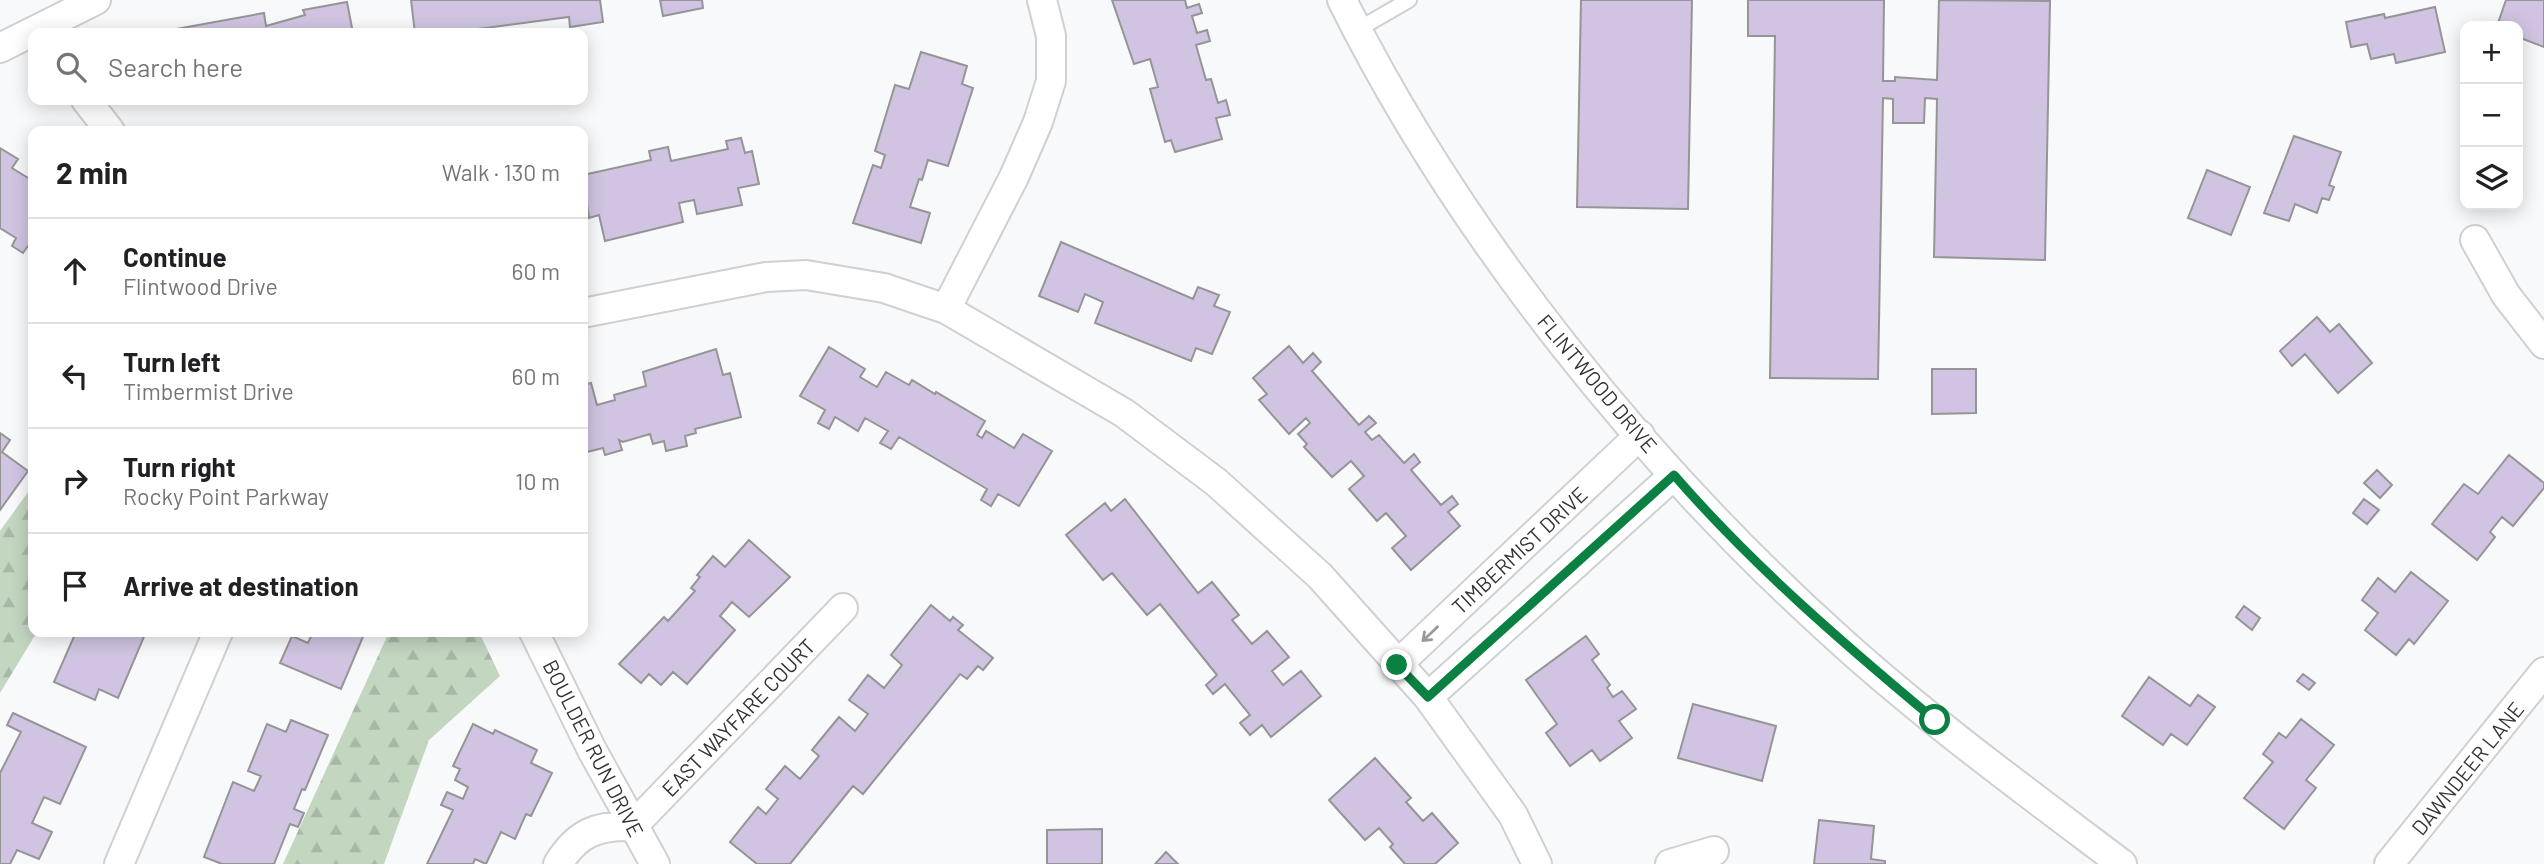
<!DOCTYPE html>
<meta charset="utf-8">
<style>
body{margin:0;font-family:Barlow,sans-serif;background:#f2f2f2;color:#202124}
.controls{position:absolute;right:21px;top:21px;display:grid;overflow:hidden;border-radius:14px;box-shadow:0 4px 18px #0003}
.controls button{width:63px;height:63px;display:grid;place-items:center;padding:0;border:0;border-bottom:2px solid #e0e0e0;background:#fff;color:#202124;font:35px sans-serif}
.stop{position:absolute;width:21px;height:21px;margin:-16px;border:5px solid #0b8043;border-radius:50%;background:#fff}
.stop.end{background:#0b8043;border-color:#fff;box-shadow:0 2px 7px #0008}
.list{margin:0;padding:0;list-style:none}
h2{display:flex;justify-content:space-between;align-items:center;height:91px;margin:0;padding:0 28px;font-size:30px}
h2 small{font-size:23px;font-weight:400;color:#757577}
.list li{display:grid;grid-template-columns:46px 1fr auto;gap:21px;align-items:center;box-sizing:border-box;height:105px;padding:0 28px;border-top:2px solid #e0e0e0}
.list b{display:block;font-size:26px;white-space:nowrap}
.list p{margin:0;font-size:23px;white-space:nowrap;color:#757577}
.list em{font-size:23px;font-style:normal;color:#757577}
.icon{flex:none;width:38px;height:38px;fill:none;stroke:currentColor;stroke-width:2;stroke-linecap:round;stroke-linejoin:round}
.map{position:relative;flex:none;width:2544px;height:864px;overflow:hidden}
.search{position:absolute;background:#fff;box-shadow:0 4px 18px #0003;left:28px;top:28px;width:560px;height:77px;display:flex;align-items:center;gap:18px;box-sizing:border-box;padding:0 24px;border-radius:14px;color:#757577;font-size:26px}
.panel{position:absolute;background:#fff;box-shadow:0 4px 18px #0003;left:28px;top:126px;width:560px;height:511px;border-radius:14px}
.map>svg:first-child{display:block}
.forest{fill:url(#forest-firs)}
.building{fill:#d0c4e2;stroke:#959596;stroke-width:2}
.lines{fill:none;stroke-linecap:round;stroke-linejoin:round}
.service-casing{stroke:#cfd0d1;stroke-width:18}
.minor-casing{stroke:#cfd0d1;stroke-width:32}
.service{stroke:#fff;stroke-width:14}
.minor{stroke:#fff;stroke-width:28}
.oneway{stroke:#99999a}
.route{stroke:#0b8043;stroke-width:9}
.labels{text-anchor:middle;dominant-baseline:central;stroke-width:7;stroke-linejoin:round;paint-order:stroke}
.street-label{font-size:21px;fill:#333334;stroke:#fff}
</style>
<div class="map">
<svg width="2544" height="864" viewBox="0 0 2544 864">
<defs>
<pattern id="forest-firs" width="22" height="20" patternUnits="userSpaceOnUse" patternTransform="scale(1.75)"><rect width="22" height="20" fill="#c3d6c0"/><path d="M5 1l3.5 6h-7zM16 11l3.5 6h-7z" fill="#a8b8a6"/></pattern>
</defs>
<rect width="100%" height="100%" fill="#f8f9fb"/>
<path class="forest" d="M33,485V632H37L0,693V531Z
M389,632H479L500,676L429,740L384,864H283Z"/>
<path class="building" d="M411,0H600L603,22L570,27L569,17L447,33H415Z
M660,0H702L703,8L663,16Z
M1112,0H1185L1187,8L1199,4L1202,13L1192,16L1197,33L1207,30L1210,41L1196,45L1206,80L1211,79L1218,103L1226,100L1230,115L1216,118L1222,139L1175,152L1171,140L1165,142L1150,89L1158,87L1150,59L1134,64Z
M1581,0H1692L1688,209L1577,207Z
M1748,0H1884L1883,81H1895V77L1937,80L1939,0L2050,1L2045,260L1934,257L1937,99L1925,98L1924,123H1893V99L1883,98L1878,379L1770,378L1775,36H1748Z
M2506,0H2544V47L2518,37V26H2497Z
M347,2L353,33L160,32L264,13L266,26L305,15L303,10Z
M2435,7L2445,52L2396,63L2394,54L2371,59L2367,44L2351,47L2346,22L2384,14L2385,18Z
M921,52L967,66L962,84L973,88L948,166L928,160L922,180L919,179L910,207L930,213L921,243L853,223L873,165L881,168L885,155L875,151L895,85L909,89Z
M2294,136L2341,152L2329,185L2334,187L2329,200L2322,198L2317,213L2295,204L2289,221L2264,213Z
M741,138L745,153L752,151L759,184L738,188L742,205L697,214L694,200L679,203L683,222L605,241L599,215L589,218L583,175L651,160L649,151L668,147L671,161L728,149L726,141Z
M0,148L18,159L12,168L33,181V249L28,246L23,253L12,246L16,238L0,228Z
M2207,170L2250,187L2231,235L2188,218Z
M1061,242L1193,299L1198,287L1219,295L1214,306L1230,312L1212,354L1196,348L1191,361L1095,323L1103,302L1085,294L1078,312L1039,296Z
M2317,317L2330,332L2339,324L2372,363L2338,393L2305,354L2292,366L2280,351Z
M1289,346L1303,363L1313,353L1321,362L1312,371L1359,425L1369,416L1376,423L1365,432L1372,440L1379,435L1404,463L1414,454L1420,462L1411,470L1441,505L1452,496L1458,504L1448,512L1460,526L1411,570L1392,548L1406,536L1386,513L1377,521L1349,489L1364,476L1351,461L1332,477L1304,447L1307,444L1298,434L1310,423L1306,418L1289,434L1259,400L1267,394L1253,378Z
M829,347L865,369L860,377L877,387L886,372L909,385L912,380L935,394L936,392L985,421L977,435L982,438L986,431L1014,448L1023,434L1052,451L1019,506L998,494L991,506L981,500L987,489L899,437L891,449L880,443L888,431L865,418L858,431L835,417L829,429L818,423L825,410L800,396Z
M716,349L723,375L730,373L741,417L695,429L696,433L685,436L687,446L666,451L664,441L653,444L650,434L623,442L619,440L622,450L605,455L603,448L583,453V385L591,383L597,405L615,400L614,395L646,386L643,372Z
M1932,369H1976V413L1932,414Z
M0,433L10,440L2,452L28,471L0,510Z
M2509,455L2544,483V488L2513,526L2502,517L2490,532L2495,537L2477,560L2432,524L2464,484L2478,494Z
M2377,470L2392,485L2380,498L2364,483Z
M1125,499L1198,593L1212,582L1239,615L1232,620L1252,644L1267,631L1289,657L1272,671L1283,685L1301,671L1321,696L1271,737L1262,725L1250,735L1240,723L1250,715L1225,684L1213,694L1206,685L1217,675L1160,604L1147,615L1112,573L1103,580L1066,535L1105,503L1111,511Z
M2364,499L2379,510L2367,524L2353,513Z
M749,540L790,577L749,617L732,602L720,616L735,630L687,684L673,672L661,685L649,674L641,683L619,664L664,617L668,621L695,591L691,588L700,577L697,575L713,556L725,567Z
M2411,572L2448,601L2414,644L2409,639L2396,655L2365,630L2378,613L2362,600L2378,578L2395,592Z
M931,605L950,621L953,617L963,625L958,630L993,658L983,670L978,666L967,679L960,674L863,794L853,786L790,864H757L730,842L758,807L766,814L778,799L766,789L785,766L800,779L819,756L812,750L839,717L855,731L868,714L849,700L868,675L884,688L902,665L891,655Z
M2244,606L2260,618L2252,630L2236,617Z
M76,632H146L118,698L99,689L95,700L54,682Z
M313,632H365L341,689L280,663L292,636L308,643Z
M1586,636L1599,654L1592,660L1610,685L1607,688L1613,697L1622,691L1636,709L1619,721L1632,738L1600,761L1592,750L1570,766L1546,733L1557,724L1526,680Z
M2303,674L2315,683L2309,690L2297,681Z
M2149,677L2190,706L2198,695L2215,707L2187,745L2171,734L2163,745L2122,716Z
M1693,704L1776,726L1762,781L1678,758Z
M13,713L86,747L60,804L44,797L32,823L52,832L39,859L17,850L10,864H0V773L21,732L7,725Z
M2301,719L2334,745L2306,780L2316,788L2284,829L2244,798L2273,762L2263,754L2279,733L2286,738Z
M291,720L328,735L305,790L302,789L294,809L304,813L298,827L290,824L274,864H222L204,857L233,782L254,791L261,776L248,771L267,724L286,732Z
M473,724L493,734L495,730L537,750L531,763L552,773L531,816L526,814L515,839L501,832L486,864L475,859L473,864H427L453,810L441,805L447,792L463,799L468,787L455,780L460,769L453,766Z
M1375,758L1411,798L1406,802L1423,821L1432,813L1458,843L1435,864H1405L1390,847L1393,844L1379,828L1365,840L1329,800Z
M1819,820L1874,826L1871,859L1885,861V864H1814Z
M1102,829V864H1047V830Z
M1166,852L1178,864H1155Z"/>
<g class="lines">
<defs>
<path id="service" d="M1357,30L1409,0"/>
<path id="minor" d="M1342,0C1460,237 1647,468 1844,644C1932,723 2028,793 2122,864
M0,48L96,0
M86,100L110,131
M2475,240L2506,295L2544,344
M946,309L1014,177L1038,122L1051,81V36L1042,0
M583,313L766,277L806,275L884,288L946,309L1124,413L1216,482L1320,576L1428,697L1513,815L1537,864
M534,632L592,750L655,864
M1397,665L1640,435
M1428,697L1674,475
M119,864L218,632
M558,864C577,833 597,825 633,826L843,608
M1670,864L1714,851
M2389,864L2544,672"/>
</defs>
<use href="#service" class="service-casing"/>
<use href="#minor" class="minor-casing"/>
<use href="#service" class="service"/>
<use href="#minor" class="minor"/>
</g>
<defs><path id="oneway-shaft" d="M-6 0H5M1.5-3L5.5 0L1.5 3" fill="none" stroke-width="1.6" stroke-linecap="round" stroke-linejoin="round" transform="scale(1.75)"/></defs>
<use class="oneway" href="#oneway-shaft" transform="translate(1430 634) rotate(137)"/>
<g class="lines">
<path class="route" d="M1397,665L1428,697L1674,475C1753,566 1844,644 1935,720"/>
</g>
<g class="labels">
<g class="street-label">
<text transform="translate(1598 383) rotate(50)">FLINTWOOD DRIVE</text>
<text transform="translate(1519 550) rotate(-43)">TIMBERMIST DRIVE</text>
<text transform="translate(738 717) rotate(-46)">EAST WAYFARE COURT</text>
<text transform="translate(594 748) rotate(63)">BOULDER RUN DRIVE</text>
<text transform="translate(2467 768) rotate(-51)">DAWNDEER LANE</text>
</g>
</g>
</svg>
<div class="controls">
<button>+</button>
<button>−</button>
<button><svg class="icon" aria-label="layers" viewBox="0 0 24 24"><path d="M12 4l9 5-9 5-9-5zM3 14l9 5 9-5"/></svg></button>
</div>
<div class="stop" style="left:1935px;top:720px"></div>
<div class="stop end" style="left:1397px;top:665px"></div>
<div class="search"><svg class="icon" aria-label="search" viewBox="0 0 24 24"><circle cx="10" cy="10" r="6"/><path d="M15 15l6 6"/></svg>Search here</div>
<section class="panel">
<h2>2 min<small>Walk · 130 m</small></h2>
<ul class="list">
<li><svg class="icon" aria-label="ahead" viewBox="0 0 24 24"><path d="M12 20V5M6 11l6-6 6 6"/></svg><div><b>Continue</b><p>Flintwood Drive</p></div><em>60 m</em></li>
<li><svg class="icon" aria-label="left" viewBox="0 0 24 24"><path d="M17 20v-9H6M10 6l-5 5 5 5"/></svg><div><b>Turn left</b><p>Timbermist Drive</p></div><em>60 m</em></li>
<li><svg class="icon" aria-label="right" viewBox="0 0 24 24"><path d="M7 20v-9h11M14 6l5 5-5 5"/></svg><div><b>Turn right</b><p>Rocky Point Parkway</p></div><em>10 m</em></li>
<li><svg class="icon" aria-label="arrive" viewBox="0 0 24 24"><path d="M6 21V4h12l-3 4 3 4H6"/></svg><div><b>Arrive at destination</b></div></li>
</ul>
</section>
</div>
